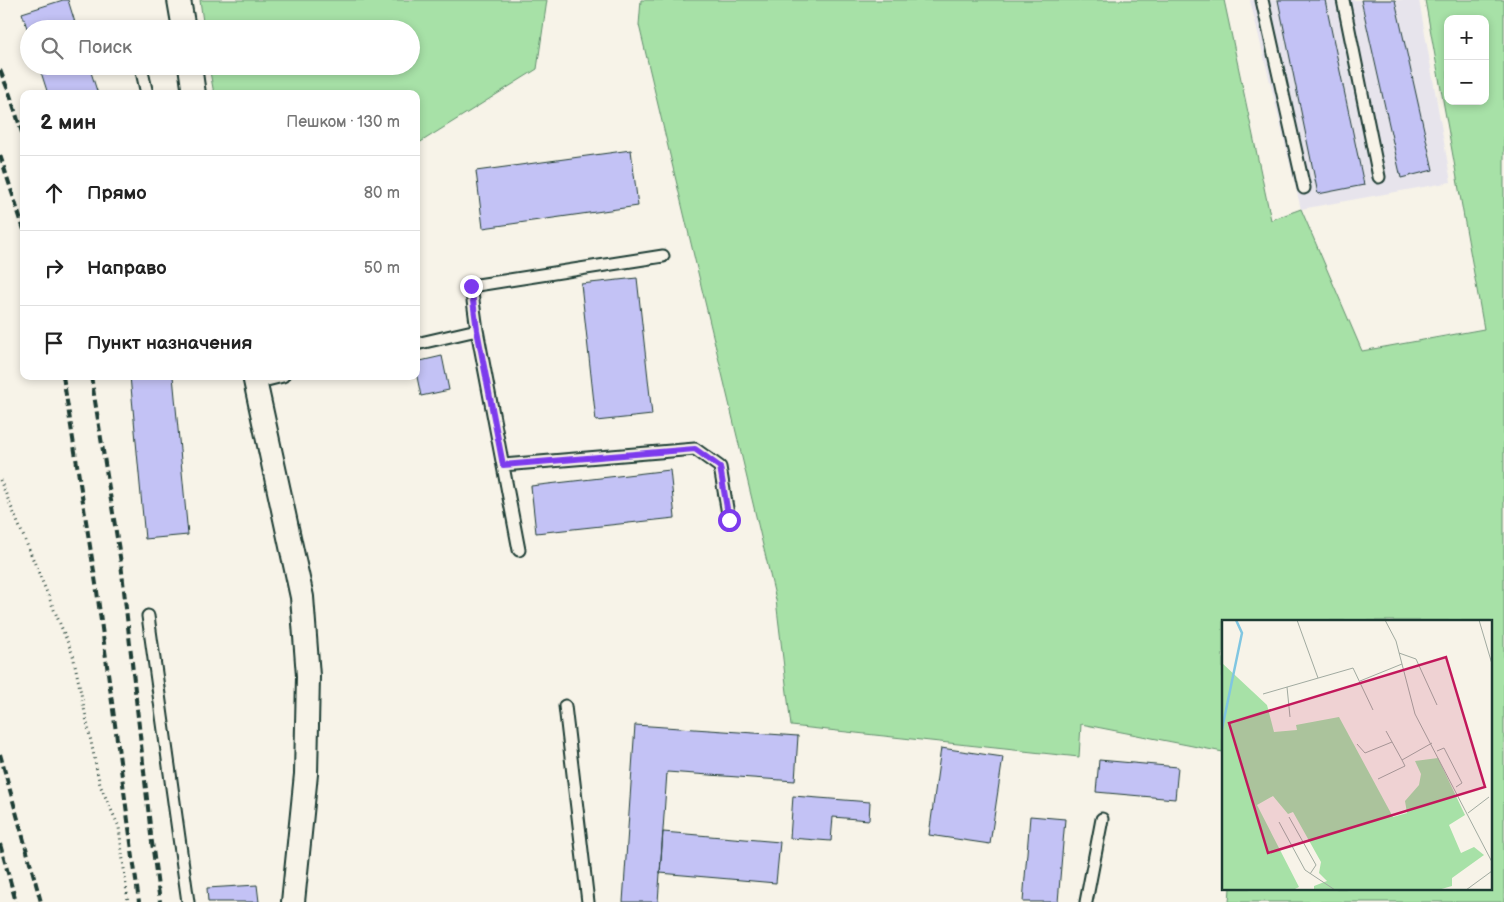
<!DOCTYPE html>
<html lang="ru">
<meta charset="utf-8">
<style>
body{margin:0;font-family:"Balsamiq Sans",sans-serif;background:#f6f6f6;color:#222}
.controls{position:absolute;right:15px;top:15px;display:grid;overflow:hidden;border-radius:10px;box-shadow:0 2px 8px #0003}
.controls button{width:45px;height:45px;display:grid;place-items:center;padding:0;border:0;border-bottom:1px solid #e0e0e0;background:#fff;color:#222;font:25px sans-serif}
.stop{position:absolute;width:15px;height:15px;margin:-11px;border:4px solid #7c3aed;border-radius:50%;background:#fff}
.stop.end{background:#7c3aed;border-color:#fff;box-shadow:0 1px 5px #0008}
.list{margin:0;padding:0;list-style:none}
h2{display:flex;justify-content:space-between;align-items:center;height:65px;margin:0;padding:0 20px;font-size:21px}
h2 small{font-size:16px;font-weight:400;color:#767676}
.list li{display:grid;grid-template-columns:32px 1fr auto;gap:15px;align-items:center;box-sizing:border-box;height:75px;padding:0 20px;border-top:1px solid #e0e0e0}
.list b{display:block;font-size:19px;white-space:nowrap}
.list em{font-size:16px;font-style:normal;color:#767676}
.icon{flex:none;width:28px;height:28px;fill:none;stroke:currentColor;stroke-width:2;stroke-linecap:round;stroke-linejoin:round}
.map{position:relative;flex:none;width:1504px;height:902px;overflow:hidden}
.search{position:absolute;background:#fff;box-shadow:0 2px 8px #0003;left:20px;top:20px;width:400px;height:55px;display:flex;align-items:center;gap:12px;box-sizing:border-box;padding:0 18px;border-radius:28px;color:#767676;font-size:19px}
.panel{position:absolute;background:#fff;box-shadow:0 2px 8px #0003;left:20px;top:90px;width:400px;height:290px;border-radius:10px}
.map>svg:first-child{display:block}
.built{fill:#e7e4ec}
.green{fill:#a7e1a7;stroke:#638f6e;fill-rule:evenodd}
.building{fill:#c3c2f5;stroke:#1f3d34}
.lines{fill:none;stroke-linecap:round;stroke-linejoin:round}
.service-casing{stroke:#1f3d34;stroke-width:15}
.minor-casing{stroke:#1f3d34;stroke-width:26}
.path{stroke:#1f3d34;stroke-width:3;stroke-dasharray:1 4;stroke-linecap:butt}
.service{stroke:#f7f3e8;stroke-width:11}
.minor{stroke:#f7f3e8;stroke-width:22}
.rail{stroke:#1f3d34;stroke-width:4;stroke-dasharray:8 4;stroke-linecap:butt}
.route{stroke:#7c3aed;stroke-width:6}
.inset-river{fill:none;stroke:#80c6e1;stroke-width:2.5}
.inset-road{fill:none;stroke:#a1aaa0;stroke-width:1}
.view{fill:#c2185b;fill-opacity:0.15;stroke:#c2185b;stroke-width:2.5}
.inset-edge{fill:none;stroke:#1f3d34;stroke-width:2.5}
</style>
<div class="map">
<svg width="1504" height="902" viewBox="0 0 1504 902">
<rect width="100%" height="100%" fill="#f7f3e8"/>
<filter id="ink" filterUnits="userSpaceOnUse"><feTurbulence type="fractalNoise" baseFrequency=".02" numOctaves="2"/><feDisplacementMap in="SourceGraphic" scale="10" xChannelSelector="R" yChannelSelector="G"/><feConvolveMatrix kernelMatrix="1 2 1 2 8 2 1 2 1" color-interpolation-filters="sRGB"/></filter>
<g filter="url(#ink)">
<path class="built" d="M1250,0H1419L1451,182L1301,209Z"/>
<path class="green" d="M200,0H547L537,69L419,143L416,148V94H214L209,66H411V29H204Z
M641,0H1224L1271,220L1301,209L1362,351L1484,329L1425,0H1504V902H1229L1230,888H1490V621H1223V752L1081,724L1079,757L791,726L776,600L639,25ZM1448,19H1485V101H1448Z"/>
<path class="building" d="M63,0H68L77,29H29V34L22,13Z
M1278,0H1325L1364,185L1318,194Z
M1361,0H1395L1433,170L1401,178Z
M39,66H89L98,94H48Z
M631,150L638,206L483,228L476,171Z
M637,278L652,415L596,421L581,284Z
M442,356L449,390L421,396L416,372V362Z
M130,376H173L188,535L145,539Z
M670,470L675,518L536,533L531,486Z
M635,725L798,736L795,781L667,772L658,902H623Z
M941,748L1003,757L990,844L929,835Z
M1099,760L1178,767L1175,799L1096,792Z
M793,796L870,802L869,820L833,817L831,841L790,838Z
M1030,816L1065,819L1058,902H1023Z
M663,832L780,842L776,883L660,873Z
M257,885L259,902H208L207,888Z"/>
<g class="lines">
<defs>
<path id="service" d="M1262,0L1304,188
M1343,0L1379,177
M146,66L141,67L147,94
M477,330L471,286L663,256
M416,344L477,330L519,550
M255,383L283,376
M503,465L695,449L720,467L729,520
M148,616L188,902
M565,706L588,902
M1086,902L1102,819"/>
<path id="minor" d="M179,0L184,29
M190,66L194,94
M254,376L302,597L308,676L306,774L293,902"/>
</defs>
<use href="#service" class="service-casing"/>
<use href="#minor" class="minor-casing"/>
<path class="path" d="M0,480L73,655L100,785L119,827L128,902"/>
<use href="#service" class="service"/>
<use href="#minor" class="minor"/>
<path class="rail" d="M0,70L10,95L24,139
M0,155L24,230
M63,376L96,584L139,902
M91,376L121,563L151,835L160,902
M0,754L41,902
M0,844L16,902"/>
</g>
</g>
<g class="lines" filter="url(#ink)">
<path class="route" d="M471,286L477,330L503,465L695,449L720,467L729,520"/>
</g>
<g transform="translate(1222 620)">
<rect width="270" height="270" fill="#f7f3e8"/>
<path d="M0,43L45,85L52,112L75,110L74,105L117,97L171,197L185,193L183,181L197,165L199,154L193,141L216,138L243,195L227,205L239,233L252,227L262,235L230,258V266L216,270H92V266L105,261L97,253L99,242L71,192L66,194L51,176L35,185L77,267L71,270H0Z" fill="#a7e1a7"/>
<path class="inset-river" d="M0,109L20,13L14,0"/>
<path class="inset-road" d="M75,0L96,58M163,0L174,21L193,94L270,242M257,0L270,44M177,33L194,39L215,85M138,61L180,44M65,67L68,97M41,74L131,48L151,90M164,111L180,140L210,123M135,124L143,133L170,122M215,131L222,128L240,163L234,167M156,159L183,146L180,140M246,193L267,177M67,197L94,245L88,254M57,202L83,250L113,270M244,270L270,251"/>
<path class="view" d="M224,37L263,167L46,233L7,103Z"/>
<rect width="270" height="270" class="inset-edge"/>
</g>
</svg>
<div class="controls">
<button>+</button>
<button>−</button>
</div>
<div class="stop" style="left:729px;top:520px"></div>
<div class="stop end" style="left:471px;top:286px"></div>
<div class="search"><svg class="icon" aria-label="search" viewBox="0 0 24 24"><circle cx="10" cy="10" r="6"/><path d="M15 15l6 6"/></svg>Поиск</div>
<section class="panel">
<h2>2 мин<small>Пешком · 130 m</small></h2>
<ul class="list">
<li><svg class="icon" aria-label="ahead" viewBox="0 0 24 24"><path d="M12 20V5M6 11l6-6 6 6"/></svg><div><b>Прямо</b></div><em>80 m</em></li>
<li><svg class="icon" aria-label="right" viewBox="0 0 24 24"><path d="M7 20v-9h11M14 6l5 5-5 5"/></svg><div><b>Направо</b></div><em>50 m</em></li>
<li><svg class="icon" aria-label="arrive" viewBox="0 0 24 24"><path d="M6 21V4h12l-3 4 3 4H6"/></svg><div><b>Пункт назначения</b></div></li>
</ul>
</section>
</div>
